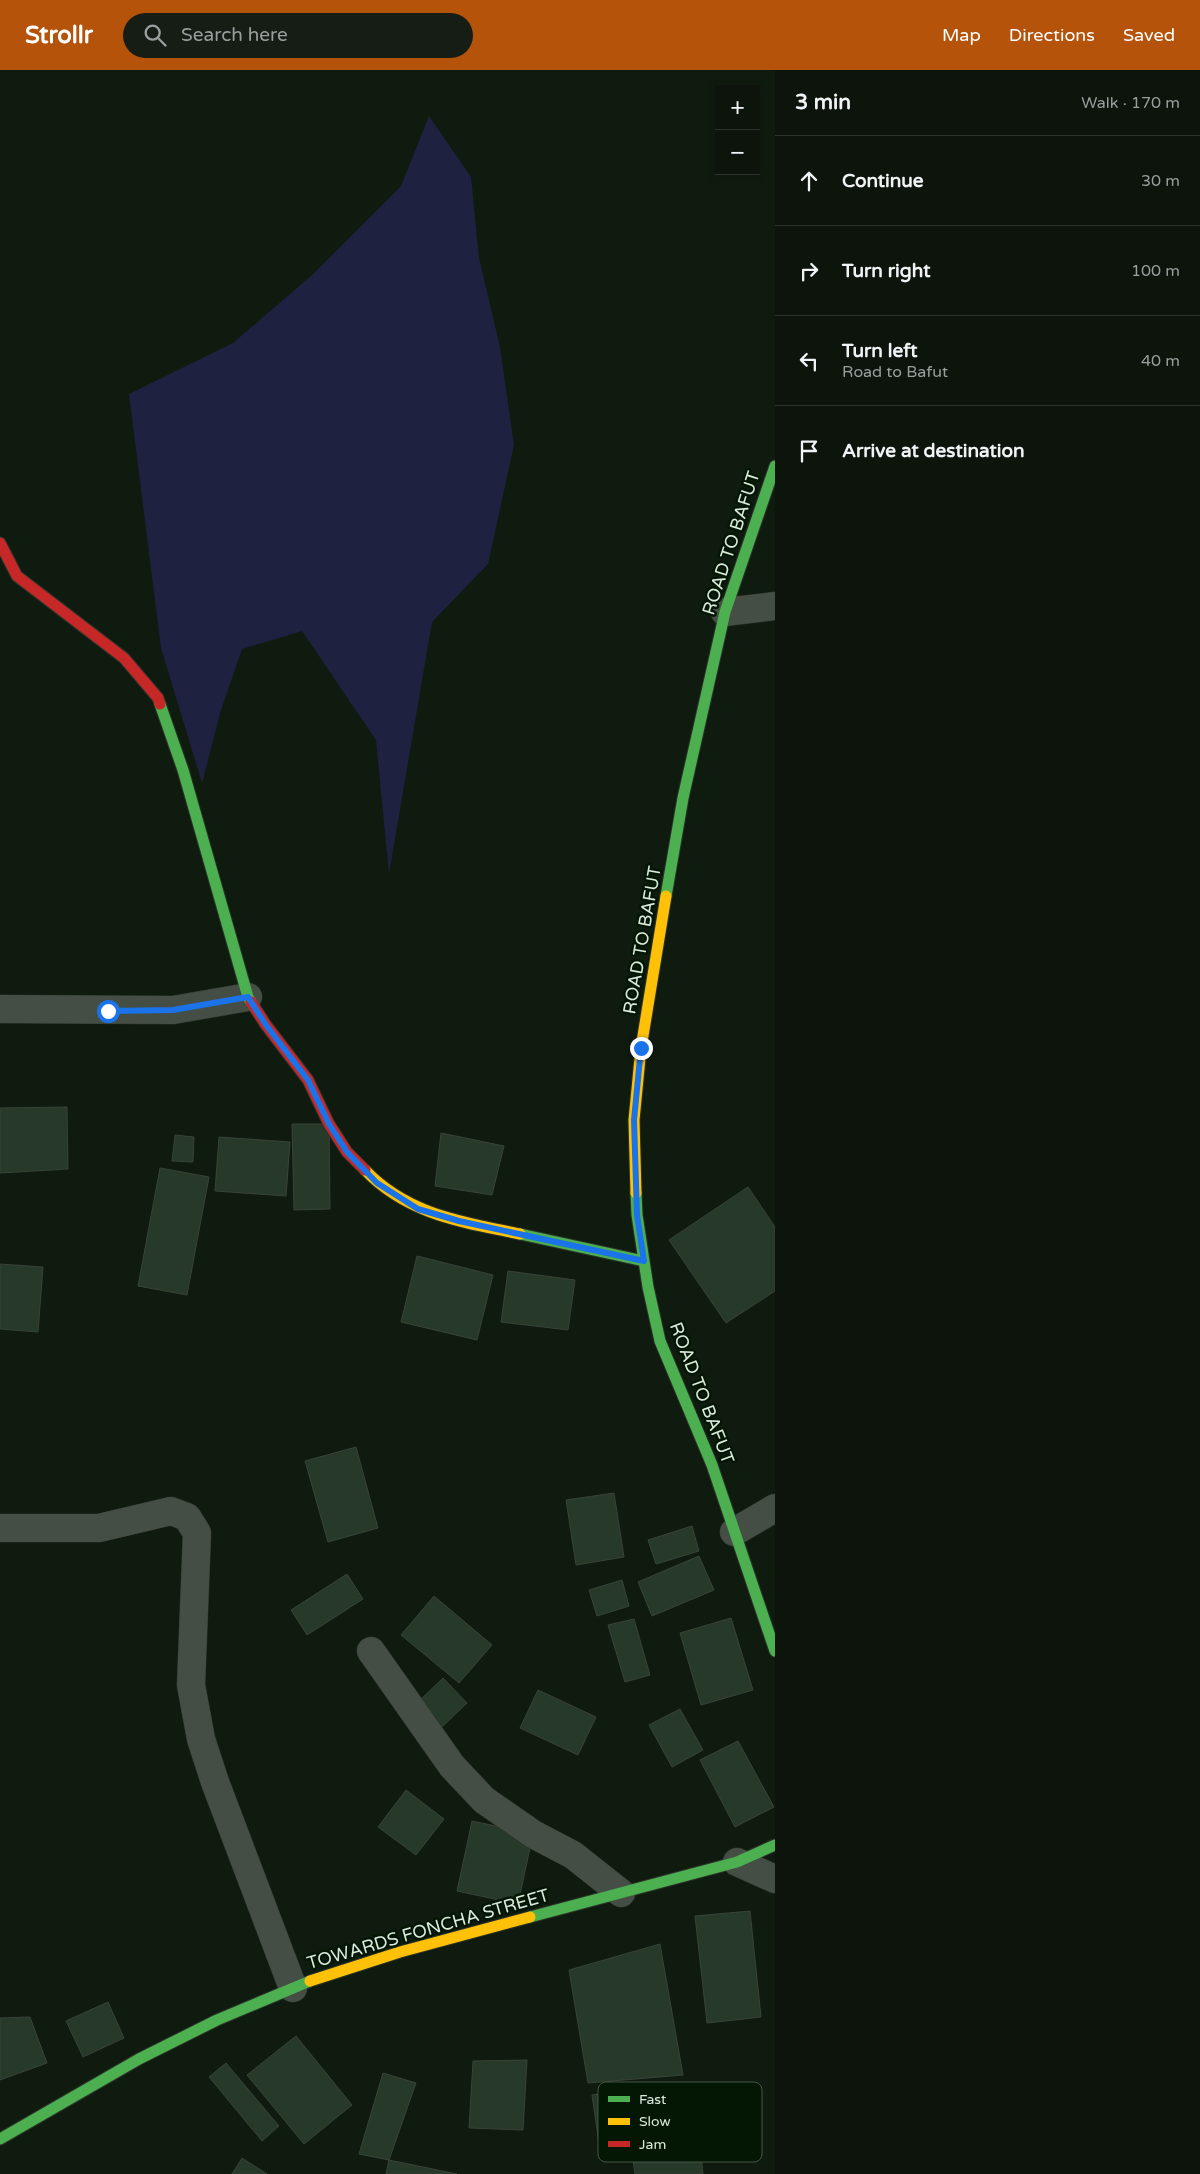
<!DOCTYPE html>
<meta charset="utf-8">
<style>
body{margin:0;font-family:"Varela Round",sans-serif;background:#151d15;color:#f1f3f6}
.controls{position:absolute;right:15px;top:15px;display:grid;overflow:hidden;border-radius:0px;box-shadow:0 2px 8px #0003}
.controls button{width:45px;height:45px;display:grid;place-items:center;padding:0;border:0;border-bottom:1px solid #2c332d;background:#0c140c;color:#f1f3f6;font:25px sans-serif}
.stop{position:absolute;width:15px;height:15px;margin:-11px;border:4px solid #1a73e8;border-radius:50%;background:#fff}
.stop.end{background:#1a73e8;border-color:#fff;box-shadow:0 1px 5px #0008}
.list{margin:0;padding:0;list-style:none}
h2{display:flex;justify-content:space-between;align-items:center;height:65px;margin:0;padding:0 20px;font-size:21px}
h2 small{font-size:16px;font-weight:400;color:#9a9e9d}
.list li{display:grid;grid-template-columns:32px 1fr auto;gap:15px;align-items:center;box-sizing:border-box;height:90px;padding:0 20px;border-top:1px solid #2c332d}
.list b{display:block;font-size:19px;white-space:nowrap}
.list p{margin:0;font-size:16px;white-space:nowrap;color:#9a9e9d}
.list em{font-size:16px;font-style:normal;color:#9a9e9d}
.icon{flex:none;width:28px;height:28px;fill:none;stroke:currentColor;stroke-width:2;stroke-linecap:round;stroke-linejoin:round}
.map{position:relative;flex:none;width:775px;height:2104px;overflow:hidden}
header{display:flex;align-items:center;gap:30px;box-sizing:border-box;height:70px;padding:0 25px;background:#b45309;color:#fff}
header strong{font-size:24px}
nav{display:flex;gap:28px;margin-inline-start:auto;font-size:18px}
.search{width:350px;height:45px;background:#151d15;display:flex;align-items:center;gap:12px;box-sizing:border-box;padding:0 18px;border-radius:28px;color:#9a9e9d;font-size:19px}
main{display:flex}
aside{flex:1;background:#0c140c}
.map>svg:first-child{display:block}
.green{fill:#1f2140}
.building{fill:#273928;stroke:#394339}
.lines{fill:none;stroke-linecap:round;stroke-linejoin:round}
.street-casing{stroke:#2b332b;stroke-width:29}
.fast-casing{stroke:#2b332b;stroke-width:13}
.slow-casing{stroke:#2b332b;stroke-width:13}
.jam-casing{stroke:#2b332b;stroke-width:13}
.street{stroke:#454e45;stroke-width:28}
.fast{stroke:#4caf50;stroke-width:11}
.slow{stroke:#ffc107;stroke-width:11}
.jam{stroke:#c62828;stroke-width:11}
.route{stroke:#1a73e8;stroke-width:6}
.labels{text-anchor:middle;dominant-baseline:central;stroke-width:5;stroke-linejoin:round;paint-order:stroke}
.street-label{font-size:18px;fill:#dceadc;stroke:#031704}
.key{fill:#031704;stroke:#445645;stroke-width:1}
.key-label{font-size:14px;fill:#dceadc}
</style>
<header>
<strong>Strollr</strong>
<div class="search"><svg class="icon" aria-label="search" viewBox="0 0 24 24"><circle cx="10" cy="10" r="6"/><path d="M15 15l6 6"/></svg>Search here</div>
<nav><a>Map</a><a>Directions</a><a>Saved</a></nav>
</header>
<main>
<div class="map">
<svg width="775" height="2104" viewBox="0 0 775 2104">
<rect width="100%" height="100%" fill="#101b10"/>
<path class="green" d="M429,46L471,107L479,188L500,277L514,375L488,494L432,552L389,804L376,670L302,561L242,579L221,640L202,713L161,578L129,324L233,273L312,205L401,116Z"/>
<path class="building" d="M67,1037L68,1099L0,1103V1038Z
M292,1054H329L330,1139L294,1140Z
M441,1063L504,1076L492,1125L435,1116Z
M175,1065L194,1067L193,1092L172,1091Z
M219,1067L290,1072L286,1126L215,1121Z
M160,1098L209,1107L187,1225L138,1216Z
M748,1117L775,1157V1221L726,1253L669,1170Z
M417,1186L493,1205L477,1270L401,1252Z
M0,1194L43,1197L38,1262L0,1259Z
M508,1201L575,1210L568,1260L501,1252Z
M356,1377L378,1458L328,1472L305,1391Z
M614,1423L624,1487L576,1495L566,1430Z
M692,1456L699,1481L656,1494L648,1470Z
M699,1486L714,1520L652,1546L638,1512Z
M347,1504L363,1529L307,1565L291,1540Z
M622,1510L629,1536L597,1546L589,1520Z
M434,1526L492,1575L459,1613L401,1565Z
M731,1548L753,1620L701,1635L680,1563Z
M634,1549L650,1605L625,1612L608,1555Z
M443,1608L467,1633L440,1659L416,1634Z
M538,1620L596,1647L578,1685L520,1658Z
M680,1639L703,1680L672,1697L649,1655Z
M738,1671L774,1737L735,1757L700,1690Z
M406,1720L444,1749L416,1785L378,1757Z
M472,1751L533,1764L518,1834L457,1821Z
M750,1841L761,1947L707,1953L695,1846Z
M660,1874L683,2005L588,2013L569,1900Z
M108,1932L124,1968L83,1987L66,1951Z
M30,1947L47,1993L0,2010V1948Z
M296,1966L352,2035L304,2074L247,2005Z
M527,1990L523,2060L469,2058L473,1991Z
M226,1993L279,2056L262,2071L209,2007Z
M383,2003L416,2013L389,2090L359,2084Z
M681,2013L687,2068L600,2080L592,2025Z
M699,2064L703,2104H635L632,2084Z
M242,2088L267,2104H232Z
M389,2090L457,2104H386Z"/>
<g class="lines">
<defs>
<path id="street" d="M725,542L775,536
M0,939L173,940L248,927
M0,1458H99L171,1441L187,1447L197,1463L191,1615L201,1669L215,1712L293,1918
M734,1462L775,1438
M371,1581L452,1696L484,1730L533,1764L573,1785L621,1823
M737,1792L775,1809"/>
<path id="fast" d="M160,634L183,700L248,927L251,932
M666,826L683,728L725,542L775,396
M636,1123L637,1145L648,1217L660,1271L712,1395L775,1581
M520,1164L644,1191
M530,1847L737,1792L775,1775
M0,2069L139,1989L217,1950L310,1911"/>
<path id="slow" d="M365,1100C408,1145 463,1152 520,1164
M636,1123L634,1050L641,978L666,826
M310,1911L400,1882L530,1847"/>
<path id="jam" d="M0,473L17,506L124,588L158,628L160,634
M251,932L266,955L308,1010L329,1054L347,1082L365,1100"/>
</defs>
<use href="#street" class="street-casing"/>
<use href="#fast" class="fast-casing"/>
<use href="#slow" class="slow-casing"/>
<use href="#jam" class="jam-casing"/>
<use href="#street" class="street"/>
<use href="#fast" class="fast"/>
<use href="#slow" class="slow"/>
<use href="#jam" class="jam"/>
</g>
<g class="lines">
<path class="route" d="M108,941L173,940L248,927L266,955L308,1010L329,1054L347,1082L377,1113L418,1139L459,1151L644,1191L637,1145L634,1050L641,978"/>
</g>
<g class="labels">
<g class="street-label">
<text transform="translate(731 473) rotate(-72)">ROAD TO BAFUT</text>
<text transform="translate(642 870) rotate(-80)">ROAD TO BAFUT</text>
<text transform="translate(702 1323) rotate(69)">ROAD TO BAFUT</text>
<text transform="translate(428 1859) rotate(-16)">TOWARDS FONCHA STREET</text>
</g>
</g>
<rect x="598" y="2012" width="164" height="80" rx="8" class="key"/>
<rect x="608" y="2026" width="22" height="6" fill="#4caf50"/>
<rect x="608" y="2048" width="22" height="7" fill="#ffc107"/>
<rect x="608" y="2071" width="22" height="6" fill="#c62828"/>
<g class="key-label">
<text x="639" y="2034">Fast</text>
<text x="639" y="2056">Slow</text>
<text x="639" y="2079">Jam</text>
</g>
</svg>
<div class="controls">
<button>+</button>
<button>−</button>
</div>
<div class="stop" style="left:108px;top:941px"></div>
<div class="stop end" style="left:641px;top:978px"></div>
</div>
<aside>
<h2>3 min<small>Walk · 170 m</small></h2>
<ul class="list">
<li><svg class="icon" aria-label="ahead" viewBox="0 0 24 24"><path d="M12 20V5M6 11l6-6 6 6"/></svg><div><b>Continue</b></div><em>30 m</em></li>
<li><svg class="icon" aria-label="right" viewBox="0 0 24 24"><path d="M7 20v-9h11M14 6l5 5-5 5"/></svg><div><b>Turn right</b></div><em>100 m</em></li>
<li><svg class="icon" aria-label="left" viewBox="0 0 24 24"><path d="M17 20v-9H6M10 6l-5 5 5 5"/></svg><div><b>Turn left</b><p>Road to Bafut</p></div><em>40 m</em></li>
<li><svg class="icon" aria-label="arrive" viewBox="0 0 24 24"><path d="M6 21V4h12l-3 4 3 4H6"/></svg><div><b>Arrive at destination</b></div></li>
</ul>
</aside>
</main>
